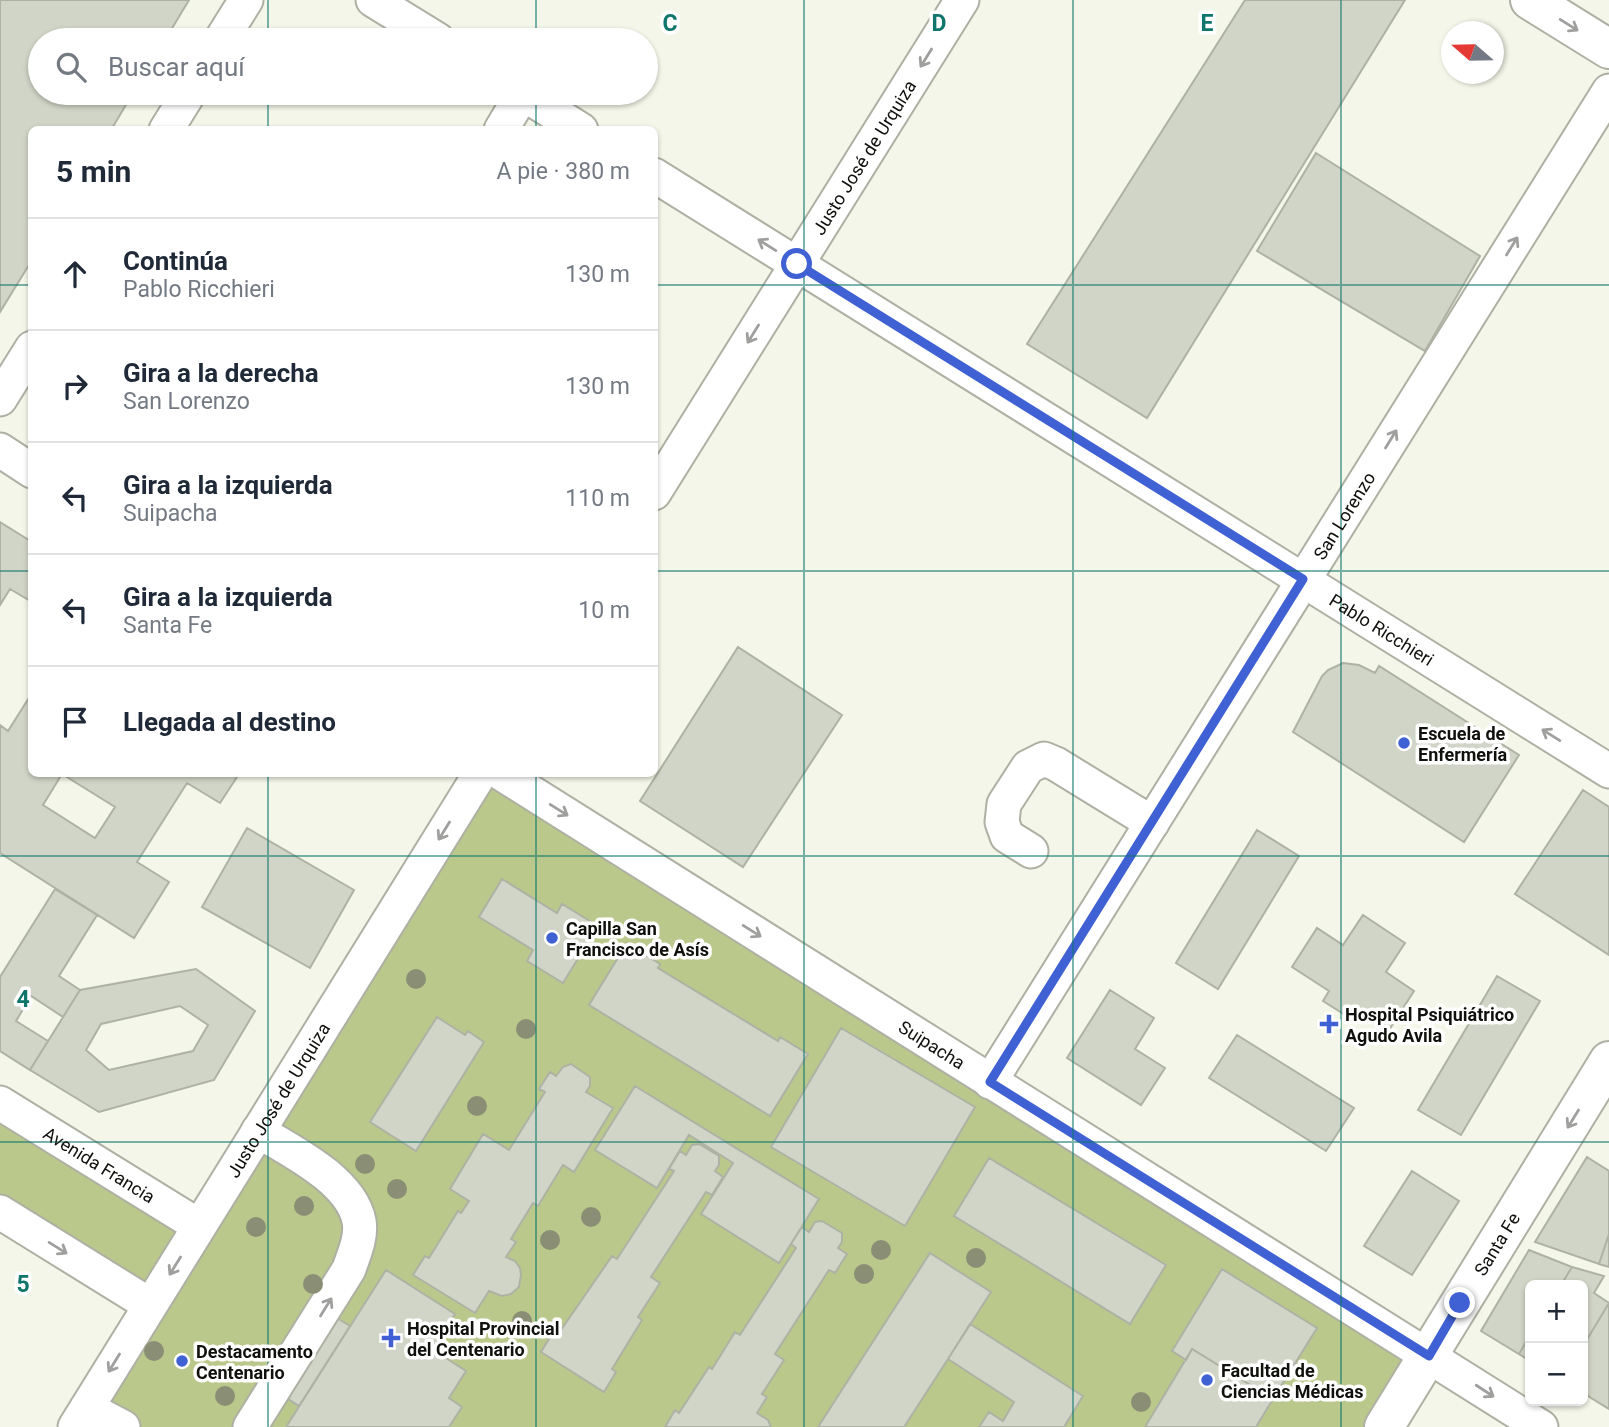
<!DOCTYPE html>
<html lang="es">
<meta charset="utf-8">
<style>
body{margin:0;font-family:Roboto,sans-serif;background:#f2f2f3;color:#1f2937}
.controls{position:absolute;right:21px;bottom:21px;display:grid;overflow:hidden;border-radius:10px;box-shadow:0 2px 5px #0004}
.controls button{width:63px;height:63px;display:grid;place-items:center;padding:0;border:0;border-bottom:2px solid #e0e1e3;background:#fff;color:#1f2937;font:35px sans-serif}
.compass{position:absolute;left:1441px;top:21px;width:63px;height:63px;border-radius:50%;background:#fff;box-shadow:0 2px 5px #0004;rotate:290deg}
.stop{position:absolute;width:21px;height:21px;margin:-16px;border:5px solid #4061d4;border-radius:50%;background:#fff}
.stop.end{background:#4061d4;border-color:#fff;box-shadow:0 2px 7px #0008}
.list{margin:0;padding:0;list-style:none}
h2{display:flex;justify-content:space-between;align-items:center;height:91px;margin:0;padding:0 28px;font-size:30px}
h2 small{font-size:23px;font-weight:400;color:#747a83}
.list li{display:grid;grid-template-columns:46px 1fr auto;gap:21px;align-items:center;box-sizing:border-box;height:112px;padding:0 28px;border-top:2px solid #e0e1e3}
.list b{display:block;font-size:26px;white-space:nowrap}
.list p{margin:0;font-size:23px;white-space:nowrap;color:#747a83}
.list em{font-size:23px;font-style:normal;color:#747a83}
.icon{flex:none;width:38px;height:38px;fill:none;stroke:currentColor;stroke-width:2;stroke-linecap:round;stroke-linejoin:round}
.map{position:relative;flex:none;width:1609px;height:1427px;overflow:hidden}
.search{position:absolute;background:#fff;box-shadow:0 2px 5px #0004;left:28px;top:28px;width:630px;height:77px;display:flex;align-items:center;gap:18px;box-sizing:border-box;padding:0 24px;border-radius:38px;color:#747a83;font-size:26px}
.panel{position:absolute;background:#fff;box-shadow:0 2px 5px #0004;left:28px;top:126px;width:630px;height:651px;border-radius:10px}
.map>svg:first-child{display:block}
.green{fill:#bbc88b}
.building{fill:#d1d5c7;stroke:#aeb2a4;stroke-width:2;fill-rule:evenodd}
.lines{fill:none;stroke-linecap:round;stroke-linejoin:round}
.minor-casing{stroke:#adb0a3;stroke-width:37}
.major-casing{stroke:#adb0a3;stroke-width:42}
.minor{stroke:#fff;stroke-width:33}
.major{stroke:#fff;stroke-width:38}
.tree{fill:#898e74}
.oneway{stroke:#9fa09e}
.route{stroke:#4061d4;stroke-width:9}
.grid{fill:none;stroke:#0f766e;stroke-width:2;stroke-opacity:0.55}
.poi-dot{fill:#4061d4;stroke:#fff;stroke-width:2.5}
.labels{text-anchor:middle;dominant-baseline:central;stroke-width:7;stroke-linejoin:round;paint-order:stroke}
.street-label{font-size:18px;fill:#10110c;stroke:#fff}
.poi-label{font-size:18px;font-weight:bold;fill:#10110c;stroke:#fff;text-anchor:start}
.grid-label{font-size:23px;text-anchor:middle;font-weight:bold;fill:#0f766e;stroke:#fff;stroke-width:7;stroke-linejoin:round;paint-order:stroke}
</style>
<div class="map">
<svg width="1609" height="1427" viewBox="0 0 1609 1427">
<rect width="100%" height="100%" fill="#f3f6e8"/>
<path class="green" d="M480,774L1429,1356L1384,1427H75L150,1305L0,1212V1103L199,1226Z"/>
<path class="building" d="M0,0H189L165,40H40V93H133L111,130H32V260L0,312Z
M1245,0H1405L1147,418L1027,344Z
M1316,153L1480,256L1425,351L1257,251Z
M0,522L32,542V602L10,589L0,605Z
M738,647L842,715L743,867L640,801Z
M1343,663L1359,665L1375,673L1379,666L1519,755L1464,842L1293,732L1322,676L1328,670Z
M32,693V774H239L220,803L187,783L137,862L169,882L134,938L0,853V725L8,731ZM62,774L115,807L95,838L43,805Z
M1583,790L1609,807V955L1515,894Z
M247,828L354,890L310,968L202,907Z
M1257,830L1299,856L1218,989L1176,963Z
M502,879L557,913L562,904L598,926L563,983L527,961L533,950L479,917Z
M55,889L97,915L59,976L80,990L63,1017L31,996L16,1021L48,1041L30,1070L0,1051V977Z
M1363,915L1405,943L1386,972L1414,991L1389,1030L1359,1010L1353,1020L1323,1001L1329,991L1292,967L1317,928L1343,945Z
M627,943L660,964L658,968L778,1041L780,1037L808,1054L770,1116L589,1005Z
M196,969L255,1011L214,1080L99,1112L30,1070L80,990ZM180,1006L208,1025L193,1051L109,1070L86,1050L101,1024Z
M1497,976L1540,1001L1461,1135L1418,1110Z
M1110,990L1154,1018L1135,1049L1165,1068L1141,1105L1067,1058Z
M437,1017L465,1035L468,1031L484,1042L416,1151L370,1122Z
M841,1028L975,1107L905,1226L771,1147Z
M1237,1035L1354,1108L1326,1151L1209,1078Z
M571,1064L590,1077V1086L586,1092L613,1108L574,1172L563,1165L538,1206L533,1203L511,1239L516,1242L506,1257L515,1261L520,1268L521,1275L519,1287L511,1294L502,1296L489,1291L475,1313L413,1275L425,1256L429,1258L458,1211L461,1213L469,1201L450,1189L483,1134L509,1150L545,1092L539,1089L550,1072L556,1076L563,1067Z
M635,1086L819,1199L779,1263L701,1214L733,1163L689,1135L657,1188L595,1150Z
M699,1144L719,1156V1165L715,1171L723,1177L712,1195L706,1192L651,1277L660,1283L638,1317L642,1320L612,1369L616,1372L604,1392L541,1352L552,1334L556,1337L612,1256L617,1259L674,1171L669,1169L680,1151L686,1155L692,1145Z
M1587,1157L1609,1171V1234L1599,1264L1535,1242Z
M989,1158L1166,1265L1130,1324L954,1216Z
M1412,1171L1459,1201L1412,1275L1364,1246Z
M822,1221L842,1233V1242L838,1248L847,1254L835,1273L829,1270L775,1354L784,1360L762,1394L767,1397L757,1413L768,1420L771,1427H665L675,1410L679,1413L709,1367L712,1369L735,1332L740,1335L796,1248L791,1244L802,1227L809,1232L815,1222Z
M1609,1234V1267L1599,1264Z
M1529,1250L1572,1267L1561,1285H1530V1335L1519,1354L1481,1331Z
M930,1253L991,1292L948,1359L904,1427H818Z
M1572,1267L1604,1276L1594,1293L1609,1303L1583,1346V1285H1561Z
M1222,1269L1317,1328L1273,1399L1192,1349L1186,1360L1172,1351Z
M386,1270L455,1314L432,1349L466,1371L449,1398L462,1407L449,1427H286Z
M312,1303L350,1326L299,1406L262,1382Z
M1609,1303V1302V1409L1583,1393V1346Z
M970,1324L1083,1396L1064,1427H979L989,1412L1003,1421L1014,1402L948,1359Z
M1530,1335V1361L1519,1354Z
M1192,1349L1273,1399L1256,1427H1145Z"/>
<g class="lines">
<defs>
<g id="minor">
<path d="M373,0L438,40"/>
<path d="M221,40L246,0"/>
<path d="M522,93L581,130"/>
<path d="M166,130L189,93"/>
<path d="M501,130L523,93"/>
<path id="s1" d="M654,175L1609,771"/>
<path d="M0,399L32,348"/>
<path d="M0,450L32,471"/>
<path id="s2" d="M654,493L962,0"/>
<path id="s3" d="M502,774L1541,1427"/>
<path d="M1031,851L1007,836L1002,822L1004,804L1028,767L1044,759L1056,764L1152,823"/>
<path id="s4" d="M990,1082L1609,91"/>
<path id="s5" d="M0,1103L199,1226"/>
<path d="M0,1212L150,1305"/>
<path d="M87,1408L123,1427"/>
<path id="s6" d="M75,1427L480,774"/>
<path d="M250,1427L349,1269C354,1254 362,1237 359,1221C351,1180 291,1151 258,1131"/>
</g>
<g id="major">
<path d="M1530,0L1609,49"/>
<path id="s7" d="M1384,1427L1609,1061"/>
</g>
</defs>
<use href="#minor" class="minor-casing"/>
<use href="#major" class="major-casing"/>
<use href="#minor" class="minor"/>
<use href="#major" class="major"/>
</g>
<g class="tree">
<circle cx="416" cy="979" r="10"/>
<circle cx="526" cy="1029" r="10"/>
<circle cx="477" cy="1106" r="10"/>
<circle cx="365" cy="1164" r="10"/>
<circle cx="397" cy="1189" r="10"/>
<circle cx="304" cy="1206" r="10"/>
<circle cx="591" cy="1217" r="10"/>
<circle cx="256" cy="1227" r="10"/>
<circle cx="550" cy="1240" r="10"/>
<circle cx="881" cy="1250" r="10"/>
<circle cx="976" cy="1258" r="10"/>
<circle cx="864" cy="1274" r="10"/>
<circle cx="313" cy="1284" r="10"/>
<circle cx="522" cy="1321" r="10"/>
<circle cx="154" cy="1351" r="10"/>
<circle cx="225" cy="1396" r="10"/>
<circle cx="1141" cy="1402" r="10"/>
</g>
<defs><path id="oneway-shaft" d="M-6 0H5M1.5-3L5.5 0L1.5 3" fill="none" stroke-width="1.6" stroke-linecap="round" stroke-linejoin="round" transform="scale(1.75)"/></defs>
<g class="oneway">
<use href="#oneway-shaft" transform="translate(1569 25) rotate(32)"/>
<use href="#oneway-shaft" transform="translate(926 58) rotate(122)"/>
<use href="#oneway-shaft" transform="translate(767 245) rotate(-148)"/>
<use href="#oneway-shaft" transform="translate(1512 246) rotate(-58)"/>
<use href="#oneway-shaft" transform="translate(753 334) rotate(122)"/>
<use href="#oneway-shaft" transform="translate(1391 439) rotate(-58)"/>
<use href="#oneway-shaft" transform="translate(1551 735) rotate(-148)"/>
<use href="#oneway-shaft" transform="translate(559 810) rotate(32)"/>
<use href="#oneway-shaft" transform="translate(444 831) rotate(122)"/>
<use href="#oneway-shaft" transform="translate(752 931) rotate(32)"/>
<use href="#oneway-shaft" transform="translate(1573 1119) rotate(122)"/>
<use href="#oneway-shaft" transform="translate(58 1248) rotate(32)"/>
<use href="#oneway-shaft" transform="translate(175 1266) rotate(122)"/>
<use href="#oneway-shaft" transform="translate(326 1307) rotate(-58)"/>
<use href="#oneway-shaft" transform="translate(114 1363) rotate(122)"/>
<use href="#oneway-shaft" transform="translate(1485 1391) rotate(33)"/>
</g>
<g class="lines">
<path class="route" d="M797,264L1303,579L990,1082L1429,1356L1460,1303"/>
</g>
<path class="grid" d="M268,0V40M536,0V40M804,0V1427M1073,0V1427M1341,0V1427M268,93V130M536,93V130M0,285H32M654,285H1609M0,571H32M654,571H1609M268,774V1427M536,774V1427M0,856H1609M0,1142H1609"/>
<g class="poi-dot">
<circle cx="1404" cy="743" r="7"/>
<circle cx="552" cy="938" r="7"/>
<path d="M1325.5 1013.5h7v7h7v7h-7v7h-7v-7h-7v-7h7z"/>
<path d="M387.5 1327.5h7v7h7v7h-7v7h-7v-7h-7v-7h7z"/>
<circle cx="182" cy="1361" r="7"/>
<circle cx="1207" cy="1380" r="7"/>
</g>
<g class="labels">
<g class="street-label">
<text stroke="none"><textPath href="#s2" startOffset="396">Justo José de Urquiza</textPath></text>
<text stroke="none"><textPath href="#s4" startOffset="668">San Lorenzo</textPath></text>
<text stroke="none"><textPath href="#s1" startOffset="858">Pablo Ricchieri</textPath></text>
<text stroke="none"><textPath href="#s3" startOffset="508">Suipacha</textPath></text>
<text stroke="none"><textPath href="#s6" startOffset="385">Justo José de Urquiza</textPath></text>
<text stroke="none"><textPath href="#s5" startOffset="117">Avenida Francia</textPath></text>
<text stroke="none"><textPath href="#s7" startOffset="215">Santa Fe</textPath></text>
</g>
<g class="poi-label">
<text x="1418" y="733">Escuela de<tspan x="1418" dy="21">Enfermería</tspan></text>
<text x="566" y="928">Capilla San<tspan x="566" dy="21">Francisco de Asís</tspan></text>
<text x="1345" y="1014">Hospital Psiquiátrico<tspan x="1345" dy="21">Agudo Avila</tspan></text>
<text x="407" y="1328">Hospital Provincial<tspan x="407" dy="21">del Centenario</tspan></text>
<text x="196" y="1351">Destacamento<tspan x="196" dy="21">Centenario</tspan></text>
<text x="1221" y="1370">Facultad de<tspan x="1221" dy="21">Ciencias Médicas</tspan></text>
</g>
</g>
<g class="grid-label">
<text x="670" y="31">C</text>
<text x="939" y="31">D</text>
<text x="1207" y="31">E</text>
<text x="23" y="1007">4</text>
<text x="23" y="1292">5</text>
</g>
</svg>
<div class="controls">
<button>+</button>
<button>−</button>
</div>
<svg class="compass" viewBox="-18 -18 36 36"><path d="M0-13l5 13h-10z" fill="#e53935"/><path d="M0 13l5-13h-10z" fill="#747a83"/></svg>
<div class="stop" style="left:797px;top:264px"></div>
<div class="stop end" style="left:1460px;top:1303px"></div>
<div class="search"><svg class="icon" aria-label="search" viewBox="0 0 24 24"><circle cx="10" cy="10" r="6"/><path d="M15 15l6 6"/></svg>Buscar aquí</div>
<section class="panel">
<h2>5 min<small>A pie · 380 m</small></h2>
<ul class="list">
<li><svg class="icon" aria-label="ahead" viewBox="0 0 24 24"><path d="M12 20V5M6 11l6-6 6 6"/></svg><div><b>Continúa</b><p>Pablo Ricchieri</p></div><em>130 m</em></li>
<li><svg class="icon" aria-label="right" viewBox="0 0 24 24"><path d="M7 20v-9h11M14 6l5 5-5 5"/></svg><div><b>Gira a la derecha</b><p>San Lorenzo</p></div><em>130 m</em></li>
<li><svg class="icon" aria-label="left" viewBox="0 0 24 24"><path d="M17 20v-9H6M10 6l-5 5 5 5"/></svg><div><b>Gira a la izquierda</b><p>Suipacha</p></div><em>110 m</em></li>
<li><svg class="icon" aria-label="left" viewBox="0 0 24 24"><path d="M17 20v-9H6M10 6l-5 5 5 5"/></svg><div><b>Gira a la izquierda</b><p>Santa Fe</p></div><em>10 m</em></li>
<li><svg class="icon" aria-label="arrive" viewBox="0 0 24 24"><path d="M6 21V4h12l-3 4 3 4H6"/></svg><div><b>Llegada al destino</b></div></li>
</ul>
</section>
</div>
